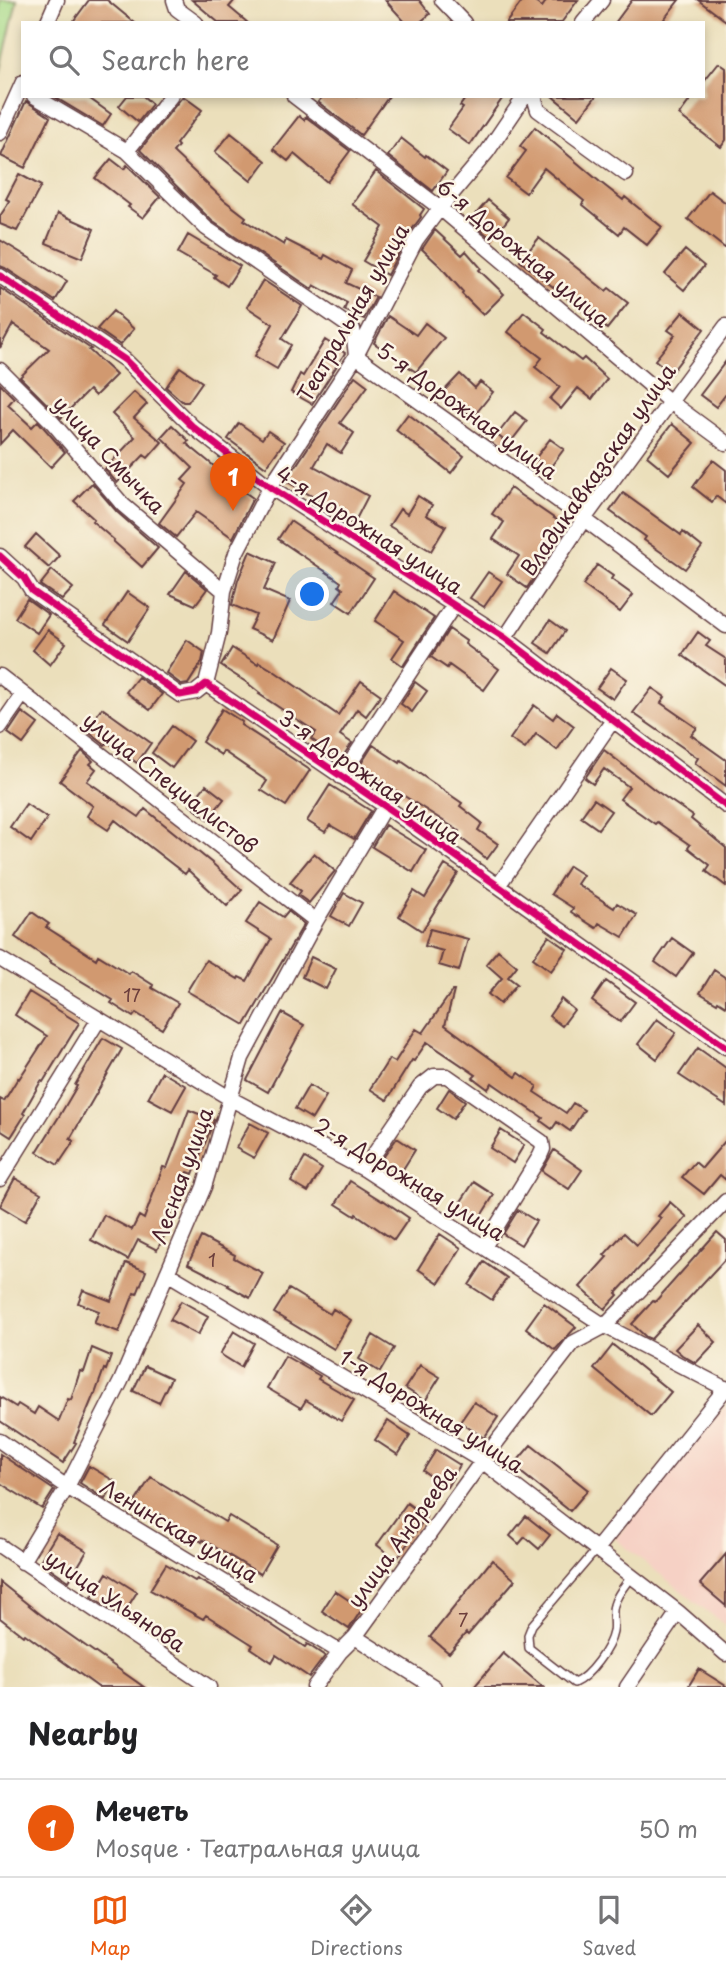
<!DOCTYPE html>
<meta charset="utf-8">
<style>
body{margin:0;font-family:"Playpen Sans",sans-serif;background:#f6f6f6;color:#202124}
.you{position:absolute;left:313px;top:595px;width:24px;height:24px;margin:-18px;border:5px solid #fff;border-radius:50%;background:#1a73e8;box-shadow:0 0 0 10px #1a73e833}
.badge{display:grid;place-items:center;width:46px;height:46px;border-radius:50%;background:#ea580c;color:#fff;font-size:23px;font-weight:700}
.pin{position:absolute;translate:-50% -58px;filter:drop-shadow(0 2px 4px #0008)}
.pin::after{content:'';position:absolute;top:37px;width:24px;height:21px;background:inherit;clip-path:polygon(0 0,100% 0,50% 100%)}
.list{margin:0;padding:0;list-style:none}
h2{display:flex;justify-content:space-between;align-items:center;height:91px;margin:0;padding:0 28px;font-size:30px}
h2 small{font-size:23px;font-weight:400;color:#757577}
.list li{display:grid;grid-template-columns:46px 1fr auto;gap:21px;align-items:center;box-sizing:border-box;height:98px;padding:0 28px;border-top:2px solid #e0e0e0}
.list b{display:block;font-size:26px;white-space:nowrap}
.list p{margin:0;font-size:23px;white-space:nowrap;color:#757577}
.list em{font-size:23px;font-style:normal;color:#757577}
.icon{flex:none;width:38px;height:38px;fill:none;stroke:currentColor;stroke-width:2;stroke-linecap:round;stroke-linejoin:round}
.map{position:relative;flex:none;width:726px;height:1687px;overflow:hidden}
.search{position:absolute;background:#fff;box-shadow:0 4px 10px #0003;left:21px;right:21px;top:21px;height:77px;display:flex;align-items:center;gap:18px;box-sizing:border-box;padding:0 24px;border-radius:0px;color:#757577;font-size:26px}
.sheet{height:189px;background:#fff}
nav{display:flex;justify-content:space-around;align-items:center;box-sizing:border-box;height:98px;border-top:2px solid #e0e0e0;background:#fff;font-size:19px;color:#757577}
nav a{display:grid;justify-items:center;gap:4px}
nav .on{color:#ea580c}
.map>svg:first-child{display:block}
.built{fill:#f6d1c5}
.green{fill:#a7da89;stroke:#787c5a;stroke-width:2}
.building{fill:#d19970}
.lines{fill:none;stroke-linecap:round;stroke-linejoin:round}
.service-casing{stroke:#623c41;stroke-width:10}
.minor-casing{stroke:#623c41;stroke-width:17}
.service{stroke:#fff;stroke-width:7}
.minor{stroke:#fff;stroke-width:14}
.cycleway-casing{stroke:#fcf5e5;stroke-width:11}
.cycleway{stroke:#d6006c;stroke-width:7}
.labels{text-anchor:middle;dominant-baseline:central;stroke-width:5;stroke-linejoin:round;paint-order:stroke}
.number-label{font-size:18px;fill:#6c3e3c}
.street-label{font-size:21px;fill:#4a1f2b;stroke:#fcf5e5}
</style>
<div class="map">
<svg width="726" height="1687" viewBox="0 0 726 1687">
<rect width="100%" height="100%" fill="#fcf5e5"/>
<filter id="ink" filterUnits="userSpaceOnUse"><feTurbulence type="fractalNoise" baseFrequency=".0143" numOctaves="2"/><feDisplacementMap in="SourceGraphic" scale="14" xChannelSelector="R" yChannelSelector="G"/><feConvolveMatrix kernelMatrix="1 2 1 2 8 2 1 2 1" color-interpolation-filters="sRGB"/></filter>
<filter id="wash" filterUnits="userSpaceOnUse"><feTurbulence type="fractalNoise" baseFrequency=".00686" numOctaves="4" result="noise"/><feDisplacementMap in="SourceGraphic" scale="28" xChannelSelector="R" yChannelSelector="G"/><feGaussianBlur stdDeviation="1.57" result="paint"/><feColorMatrix in="noise" values="0 0 0 0 0 0 0 0 0 0 0 0 0 0 0 0 0 1.4 0 .05"/><feComposite in="paint" operator="in"/></filter>
<g filter="url(#wash)">
<rect width="100%" height="100%" fill="#ebdfbb"/>
<path class="built" d="M726,1405V1626L615,1539Z"/>
<path class="green" d="M0,0H17L0,74Z"/>
<g id="blocks">
<path class="building" d="M89,0H107L135,23H72Z
M192,0H235L229,7L248,23H219Z
M385,0H419L430,14L419,23H406Z
M523,0H532L542,7L547,0H578L561,23H506Z
M632,0H679L661,23H615Z
M698,0H726V21Z
M719,63L726,68V140L721,147L679,115L693,96H703V83Z
M53,96H86L111,114L103,126Z
M127,96H143L152,104L138,122L119,106Z
M183,96L202,110L176,144L178,146L173,152L224,200L246,217L244,220L284,245L286,240L323,259L325,255L352,270L346,283L376,297L364,319L344,310L347,303L314,285L312,289L212,221L140,150Z
M323,96H389L361,135L318,102Z
M467,96H504L470,145L448,129L463,108L460,106Z
M552,96H596L579,118Z
M26,101L50,117L25,168L1,156Z
M299,116L304,120L306,117L350,151L327,182L294,154L288,161L273,149Z
M535,127L600,182L623,200L625,197L662,227L647,245L624,227L619,234L582,204L584,201L544,168L526,193L506,178L526,151L520,146Z
M231,133L266,161L251,181L215,152Z
M401,138L425,157L426,155L447,171L433,191L388,156Z
M111,159L124,169L127,165L160,197L143,218L128,207L130,205L95,178Z
M376,171L424,209L420,215L421,217L408,235L387,275L363,261L383,227L352,204Z
M19,174L41,186L17,231L0,224V216L10,201L6,199Z
M710,191L726,203V249L688,219Z
M488,200L509,218L492,239L470,221Z
M58,213L94,229L82,258L46,243Z
M435,230L462,255L466,251L481,268L479,270L504,294L483,315L462,294L463,292L440,266L422,249Z
M188,235L240,266L227,286L214,277L216,275L178,253Z
M539,238L606,291L609,288L628,303L607,329L520,261Z
M0,240L67,281L55,301L5,268L0,266Z
M685,250L704,266L684,290L665,274Z
M263,280L302,306L282,339L291,345L277,369L255,356L273,324L247,307Z
M0,288L91,349L89,350L116,375L95,396L89,390L61,418L20,377L49,349L13,324L0,348Z
M113,311L134,329L120,345L97,329Z
M524,312L546,329L544,332L581,361L584,358L607,379L592,399L578,388L561,409L550,399L560,387L535,367L542,358L508,332Z
M683,312L704,329L671,373L655,360L675,335L668,330Z
M388,316L416,335L425,323L444,338L416,372L374,343Z
M325,340L345,353L312,404L291,392L300,374L303,376Z
M726,361V394L716,407L700,395Z
M180,367L202,382L188,402H183L166,387Z
M460,374L475,388L480,382L493,392L473,417L442,393Z
M355,376L368,386L340,423L354,433L341,453L327,444L314,466L368,496L353,525L319,503L320,501L286,481Z
M0,384L14,398L8,405L32,427L38,421L65,452L51,467L13,430L0,444Z
M134,392L147,404L134,418L162,442L148,458L144,455L117,483L105,469L135,437L112,414Z
M515,412L527,421L509,444L497,435Z
M408,414L464,456L451,473L396,430Z
M239,423L262,439L268,431L284,442L266,467L228,439Z
M672,424L695,443L669,474L647,456Z
M172,425L189,441L186,443L220,471L218,473L253,498L233,538L196,512L176,537L159,523L187,484L182,480L193,468L161,437Z
M550,439L564,449L549,469L535,459Z
M713,460L726,470V504L716,496L712,502L693,487Z
M92,483L117,512L158,548L142,567L113,541L114,540L92,521L94,519L74,501Z
M510,488L567,527L527,588L507,574L519,556L493,539L504,522L492,514Z
M623,493L681,535L683,532L702,547L685,569L644,540L646,537L610,511Z
M418,496L432,505L426,515L446,526L431,551L389,526L400,509L407,514Z
M290,521L374,578L351,613L334,602L343,589L339,586L341,582L278,539Z
M36,534L60,556L49,568L25,547Z
M250,551L276,563L264,590L290,601L273,640L249,629L256,615L232,605L238,580Z
M597,565L613,576L611,579L633,595L620,612L583,585Z
M52,570L73,588L62,600L40,585Z
M186,571L207,589L195,605L170,594Z
M488,572L502,581L484,607L470,598Z
M394,591L434,618L403,666L392,658L404,640L375,621Z
M127,592L150,608L128,641L105,625Z
M27,599L49,615L37,633L15,618Z
M550,620L565,631L550,653L535,643Z
M449,629L466,641L465,644L499,669L484,690L449,665L447,668L431,657Z
M48,630L66,643L50,665L33,650Z
M698,632L710,641L706,646L726,659V686L682,655Z
M187,640L204,652L202,662L188,684L182,685L166,673Z
M232,648L258,664L259,662L274,671L338,715L361,681L381,695L366,716L357,709L340,735L352,743L343,756L341,755L339,758L311,739L316,732L259,694L260,693L246,682L221,666Z
M611,668L627,679L613,699L597,688Z
M138,677L162,694L150,710L126,692Z
M415,682L427,691L412,712L401,704Z
M652,688L665,697L661,703L697,728L691,735L726,760V786L695,763L698,758L633,713Z
M534,705L553,719L557,713L574,726L557,750L536,734L525,749L510,739Z
M102,708L151,743L137,763L108,742L105,745L86,730Z
M222,709L242,722L241,725L310,770L286,806L261,790L267,781L223,751L221,755L202,742Z
M22,712L38,724L23,744L8,733Z
M172,726L192,741L172,768L152,753Z
M373,745L400,763L401,761L462,803L460,806L482,823L478,830L498,844L487,859L457,835L459,831L359,767Z
M604,750L655,790L693,816L691,819L726,848V886L706,871L710,865L688,848L690,845L657,822L655,824L620,799L629,787L604,769L593,784L585,778Z
M82,751L93,761L90,764L96,769L87,781L139,817L145,809L212,863L242,890L227,906L188,870L185,874L115,820L108,830L87,816L93,806L60,781Z
M206,785L224,799L208,819L190,805Z
M330,785L371,811L354,839L330,825L325,832L307,821Z
M594,799L611,811L598,829L581,817Z
M26,804L47,818L31,842L10,827Z
M385,825L426,850L413,872L372,847Z
M314,853L335,871L309,903L298,895L301,891L290,882Z
M445,865L458,873L422,931L399,916L414,891L425,898Z
M569,866L583,875L577,884L614,908L617,903L637,915L623,937L599,923L596,928L571,912L573,908L551,894Z
M344,893L362,903L349,926L331,916Z
M260,902L283,917L288,911L304,924L245,1025L187,991L206,960L238,979L239,977L247,981L271,939L246,923Z
M32,912L49,924L46,927L96,959L98,955L129,974L131,971L153,985L152,988L178,1003L162,1029L136,1013L133,1017L111,1003L113,1000L50,962L51,961L15,937Z
M430,929L468,939L459,971L439,965L443,951L425,946Z
M549,936L567,949L551,971L533,958Z
M672,938L693,953L676,977L655,962Z
M498,950L517,966L508,977L517,984L500,1004L488,994L502,978L486,964Z
M311,957L336,969L326,989L302,977Z
M714,970L726,978V1006L718,1001L717,1003L700,993Z
M606,981L635,1002L620,1022L592,1001Z
M452,991H454L445,1025L516,1077L519,1073L537,1086L534,1092L566,1113L573,1103L584,1110L570,1131L557,1122L552,1129L541,1121L543,1118L492,1083L488,1089L473,1078L476,1075L427,1042L414,1061L412,1060L387,1100L370,1089L389,1059L395,1062L416,1029L423,1033Z
M29,992L79,1023L43,1082L41,1081L23,1113L25,1115L11,1137L0,1130V1099L4,1101L18,1078L19,1079L47,1036L15,1015Z
M561,999L574,1010L562,1026L549,1016Z
M282,1013L304,1025L268,1092L247,1080Z
M657,1019L676,1033L657,1059L638,1044Z
M103,1038L122,1049L70,1139L74,1141L58,1165L37,1152L60,1115L77,1086L75,1085Z
M698,1048L726,1068V1106L679,1075Z
M162,1072L186,1086L172,1111L148,1098Z
M309,1085L326,1096L312,1119L295,1109Z
M449,1089L465,1101L453,1119L437,1108Z
M189,1110L214,1120L193,1174L188,1172L174,1210L160,1227L167,1231L157,1250L138,1240L128,1260L91,1240L104,1215L132,1230L139,1216L144,1219L163,1167L167,1168Z
M250,1123L268,1133L254,1158L236,1148Z
M501,1130L524,1145L513,1163L490,1148Z
M397,1138L415,1150L400,1174L380,1162Z
M726,1140V1180L720,1175L704,1194L682,1177L695,1162L702,1168Z
M554,1150L582,1170L569,1189L542,1171Z
M305,1158L322,1169L308,1192L291,1182Z
M15,1178L41,1193L25,1221L0,1206Z
M350,1181L382,1201L383,1200L409,1218L394,1240L356,1214L355,1216L336,1204Z
M474,1182L494,1195L479,1219L458,1206Z
M670,1202L687,1217L616,1293L618,1295L605,1309L580,1287L607,1257L604,1255L624,1233L637,1245L661,1218L658,1216Z
M518,1210L536,1221L521,1245L503,1234Z
M717,1232L726,1240V1258L651,1339L646,1337L632,1324L653,1301L655,1302Z
M440,1234L461,1248L439,1283L418,1269Z
M201,1237L235,1255L234,1258L263,1273L250,1298L228,1286L229,1285L188,1264Z
M484,1262L507,1278L492,1300L469,1285Z
M126,1263L146,1271L137,1294L134,1293L119,1332L94,1323L99,1311L78,1303L83,1290L111,1301Z
M289,1289L330,1314L333,1309L351,1320L334,1349L274,1313Z
M181,1301L208,1316L198,1335L170,1320Z
M544,1303L576,1327L555,1350L526,1328Z
M698,1325L716,1342L696,1363L682,1355L675,1349Z
M234,1331L254,1343L241,1367L220,1354Z
M373,1335L394,1348L380,1372L359,1359Z
M613,1345L671,1392L651,1416L594,1369Z
M92,1348L111,1356L106,1370L104,1369L95,1394H94L74,1442L76,1443L63,1463L0,1421V1397L16,1407L18,1404L34,1414L38,1407L59,1421L68,1399L71,1400L80,1371L84,1372Z
M285,1356L320,1376L318,1379L354,1400L341,1421L306,1400L301,1408L267,1388Z
M420,1365L440,1377L425,1401L405,1388Z
M145,1366L171,1378L159,1403L133,1391Z
M474,1402L498,1417L484,1438L460,1422Z
M388,1421L410,1436L398,1455L375,1440Z
M531,1445L588,1490L570,1511L513,1466Z
M436,1450L460,1465L447,1487L423,1471Z
M0,1454L54,1490L42,1509L0,1483Z
M89,1466L116,1482L105,1499L80,1483Z
M151,1477L225,1522L229,1516L277,1545L260,1574L203,1540L202,1542L159,1514L156,1518L134,1504Z
M407,1503L426,1517L396,1560L377,1545Z
M526,1516L550,1535L539,1549L525,1537L519,1544L510,1536Z
M57,1533L87,1551L69,1581L40,1561Z
M726,1554V1606L700,1584Z
M492,1560L515,1580L468,1635L466,1633L449,1653L430,1637Z
M166,1564L195,1581L197,1579L228,1596L305,1647L307,1644L325,1656L309,1677L276,1655L272,1662L251,1648L253,1645L206,1615L203,1619L150,1590Z
M107,1573L137,1592L122,1616L92,1597Z
M0,1582L40,1614L144,1687H98L25,1634L23,1636L0,1618Z
M335,1591L362,1609L349,1629L322,1611Z
M503,1653L543,1687H474Z
M699,1669L726,1686V1687H688Z"/>
</g>
</g>
<g filter="url(#ink)">
<use href="#blocks" fill-opacity="0" stroke="#623c41" stroke-width="2"/>
<g class="lines">
<defs>
<path id="service" d="M597,1549L532,1625L528,1635L529,1648L574,1683C589,1677 610,1648 613,1632C615,1622 611,1614 614,1605C617,1594 625,1585 631,1577"/>
<path id="minor" d="M174,0L177,9L196,23
M442,0L464,23
M47,23L57,0
M583,23L602,0
M34,96L127,151L206,228L353,329L356,356L584,519L726,626
M294,96L440,208L669,401L726,443
M534,96L538,110L626,174
M0,133L23,82
M127,151L171,96
M0,276L125,360L193,427L270,487L505,638L726,806
M0,370L53,423L123,505L224,591
M0,556L24,578L32,591L180,695L196,692L206,684L385,806L726,1047
M505,638L584,519L726,326
M0,676L316,921
M206,684L219,633L224,591L236,553L270,487L356,356L416,240L440,208L487,152L525,96
M0,727L23,694
M341,777L454,605
M498,886L613,720
M0,959L231,1099L364,1169L605,1326L726,1389
M364,1169L420,1087L434,1076H447L542,1142L543,1149L540,1156L484,1247
M0,1179L99,1019
M167,1273L482,1461L678,1612L726,1654
M0,1441L67,1487L340,1652
M0,1546L209,1687
M597,1549L726,1388
M22,1562L67,1487L121,1381L204,1187L242,1058L316,921L385,806
M355,1637L434,1687
M314,1687L340,1652L355,1637L482,1461L573,1343L605,1326L726,1201
M627,1687L678,1612"/>
</defs>
<use href="#service" class="service-casing"/>
<use href="#minor" class="minor-casing"/>
<use href="#service" class="service"/>
<use href="#minor" class="minor"/>
<defs>
<path id="cycleway" d="M0,276L125,360L193,427L270,487L505,638L726,806
M0,556L24,578L32,591L180,695L196,692L206,684L385,806L726,1047"/>
</defs>
<use href="#cycleway" class="cycleway-casing"/>
<use href="#cycleway" class="cycleway"/>
</g>
</g>
<g class="labels">
<g class="number-label">
<text x="132" y="994">17</text>
<text x="212" y="1259">1</text>
<text x="463" y="1619">7</text>
</g>
<g class="street-label">
<text transform="translate(524 252) rotate(40)">6-я Дорожная улица</text>
<text transform="translate(352 312) rotate(-60)">Театральная улица</text>
<text transform="translate(468 410) rotate(36)">5-я Дорожная улица</text>
<text transform="translate(110 454) rotate(47)">улица Смычка</text>
<text transform="translate(597 469) rotate(-55)">Владикавказская улица</text>
<text transform="translate(370 529) rotate(33)">4-я Дорожная улица</text>
<text transform="translate(371 776) rotate(35)">3-я Дорожная улица</text>
<text transform="translate(171 782) rotate(38)">улица Специалистов</text>
<text transform="translate(181 1175) rotate(-70)">Лесная улица</text>
<text transform="translate(410 1178) rotate(31)">2-я Дорожная улица</text>
<text transform="translate(432 1410) rotate(32)">1-я Дорожная улица</text>
<text transform="translate(180 1530) rotate(31)">Ленинская улица</text>
<text transform="translate(401 1536) rotate(-54)">улица Андреева</text>
<text transform="translate(116 1600) rotate(34)">улица Ульянова</text>
</g>
</g>
</svg>
<div class="you"></div>
<div class="pin badge" style="left:233px;top:511px">1</div>
<div class="search"><svg class="icon" aria-label="search" viewBox="0 0 24 24"><circle cx="10" cy="10" r="6"/><path d="M15 15l6 6"/></svg>Search here</div>
</div>
<section class="sheet">
<h2>Nearby<small></small></h2>
<ul class="list">
<li><span class="badge">1</span><div><b>Мечеть</b><p>Mosque · Театральная улица</p></div><em>50 m</em></li>
</ul>
</section>
<nav>
<a class="on"><svg class="icon" aria-label="map" viewBox="0 0 24 24"><path d="M3 6l6-2 6 2 6-2v14l-6 2-6-2-6 2zM9 4v14M15 6v14"/></svg>Map</a>
<a><svg class="icon" aria-label="directions" viewBox="0 0 24 24"><path d="M12 3l9 9-9 9-9-9zM9 14v-3h6M13 9l2 2-2 2"/></svg>Directions</a>
<a><svg class="icon" aria-label="saved" viewBox="0 0 24 24"><path d="M7 4h10v16l-5-4-5 4z"/></svg>Saved</a>
</nav>
